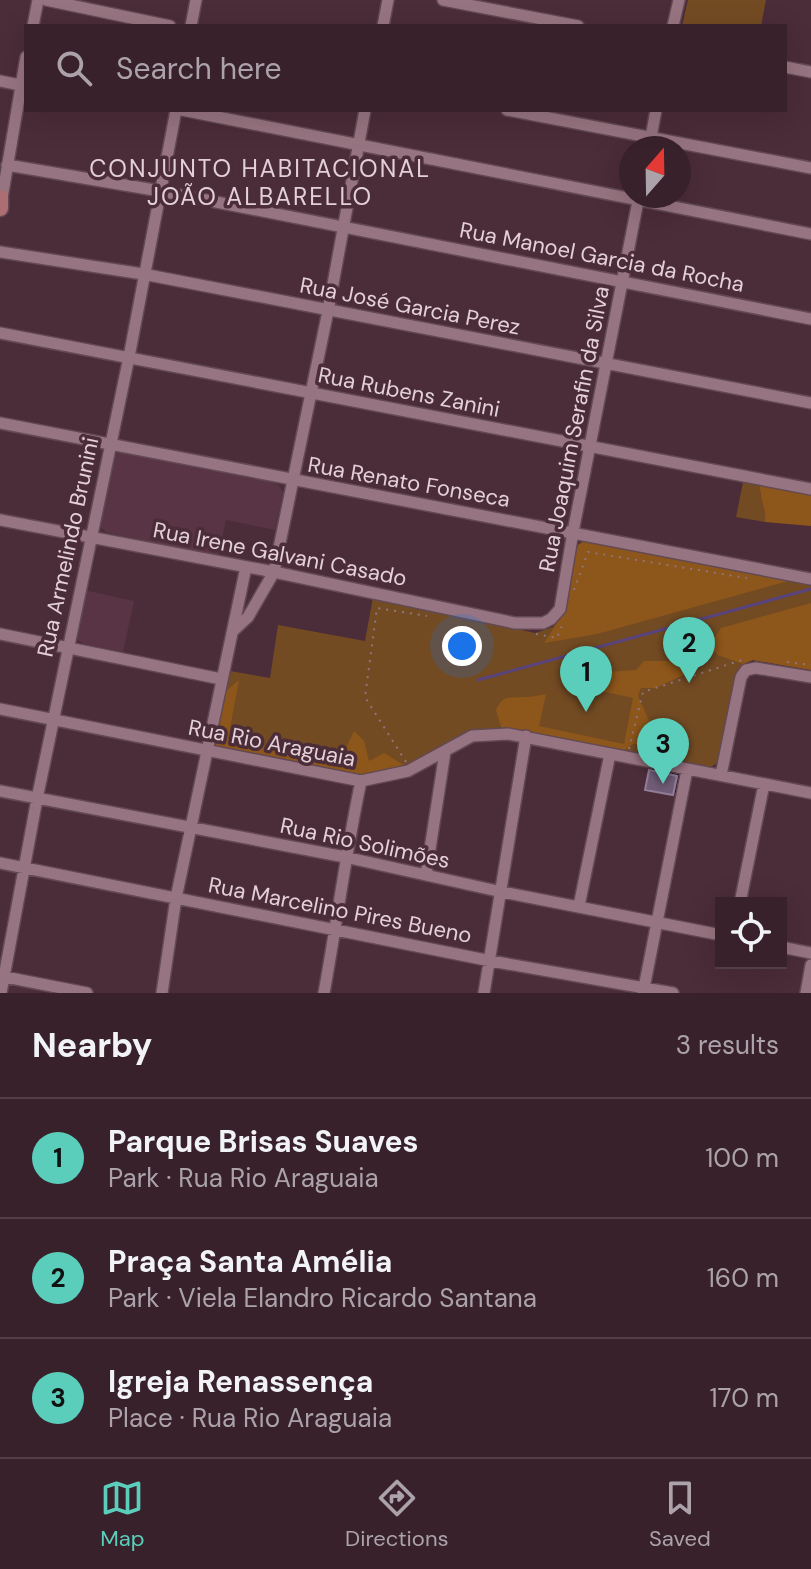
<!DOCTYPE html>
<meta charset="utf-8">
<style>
body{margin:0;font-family:"DM Sans",sans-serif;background:#432e37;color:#f1f3f6}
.controls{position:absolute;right:24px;bottom:24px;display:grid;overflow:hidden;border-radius:0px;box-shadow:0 8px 32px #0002}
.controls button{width:72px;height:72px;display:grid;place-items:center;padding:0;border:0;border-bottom:2px solid #523e47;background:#38212b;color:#f1f3f6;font:40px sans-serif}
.compass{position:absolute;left:619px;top:136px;width:72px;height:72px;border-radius:50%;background:#38212b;box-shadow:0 8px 32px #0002;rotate:20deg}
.you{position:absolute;left:462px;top:646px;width:28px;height:28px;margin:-20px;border:6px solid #fff;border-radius:50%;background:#1a73e8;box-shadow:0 0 0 12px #1a73e833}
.badge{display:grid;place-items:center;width:52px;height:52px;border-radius:50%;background:#5bcebb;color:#111;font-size:26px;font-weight:700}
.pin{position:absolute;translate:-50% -66px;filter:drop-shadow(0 2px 4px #0008)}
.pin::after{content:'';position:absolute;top:42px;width:28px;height:24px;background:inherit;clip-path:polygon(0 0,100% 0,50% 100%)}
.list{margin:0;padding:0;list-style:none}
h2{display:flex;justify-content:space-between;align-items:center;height:104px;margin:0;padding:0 32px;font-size:34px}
h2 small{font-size:26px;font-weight:400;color:#aba3a9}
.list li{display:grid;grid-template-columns:52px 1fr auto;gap:24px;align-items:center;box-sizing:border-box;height:120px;padding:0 32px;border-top:2px solid #523e47}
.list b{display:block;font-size:30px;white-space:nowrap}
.list p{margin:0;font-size:26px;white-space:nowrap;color:#aba3a9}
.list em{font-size:26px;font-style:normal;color:#aba3a9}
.icon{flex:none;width:44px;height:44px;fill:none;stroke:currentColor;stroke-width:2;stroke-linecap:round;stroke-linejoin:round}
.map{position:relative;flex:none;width:811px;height:993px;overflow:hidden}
.search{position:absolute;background:#38212b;box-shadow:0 8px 32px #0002;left:24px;right:24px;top:24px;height:88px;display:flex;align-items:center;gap:20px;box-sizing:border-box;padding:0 28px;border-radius:0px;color:#aba3a9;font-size:30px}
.sheet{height:464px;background:#38212b}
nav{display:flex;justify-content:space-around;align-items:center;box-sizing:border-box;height:112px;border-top:2px solid #523e47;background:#38212b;font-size:22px;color:#aba3a9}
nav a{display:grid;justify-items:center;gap:4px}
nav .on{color:#5bcebb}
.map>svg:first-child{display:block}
.built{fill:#593444}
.green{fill:#734b23}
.forest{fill:#8d561a}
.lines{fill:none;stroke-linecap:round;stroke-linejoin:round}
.stream{stroke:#59437d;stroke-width:3}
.building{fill:#705b76;stroke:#927c98;stroke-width:2;filter:url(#shadow)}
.street-casing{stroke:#624953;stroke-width:14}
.secondary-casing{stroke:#624953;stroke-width:19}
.path{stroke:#8f7580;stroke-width:2;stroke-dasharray:2 6;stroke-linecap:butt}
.street{stroke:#977481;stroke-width:11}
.secondary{stroke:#ac6d73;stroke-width:16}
.labels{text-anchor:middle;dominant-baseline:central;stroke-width:7;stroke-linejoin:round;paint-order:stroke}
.street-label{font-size:22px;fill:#e4d0d7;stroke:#4b2c39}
.neighbourhood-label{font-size:24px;letter-spacing:2px;fill:#e4d0d7;stroke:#4b2c39}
</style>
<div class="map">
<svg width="811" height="993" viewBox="0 0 811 993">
<defs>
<filter id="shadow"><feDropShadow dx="3.5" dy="-3.5" stdDeviation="0" flood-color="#0009"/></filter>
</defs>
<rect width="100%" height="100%" fill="#4b2c39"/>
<path class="built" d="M118,452L271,480L279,486L283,493L275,530L226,520L218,557L106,532L100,526L114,457Z
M84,590L134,601L123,652L84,644L78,640L75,632Z"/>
<path class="green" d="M688,0H766L761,26H682Z
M743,482L760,485C759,498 766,508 765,522L736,517Z
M578,545L811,584V670L753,660L743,664L737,674L719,761L710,768L508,730L471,732L407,767L376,776L215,744L230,671L270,678L278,625L365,641L373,597L535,633L553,627L561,617Z"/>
<path class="forest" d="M760,485L811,495V526L765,522C766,508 759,498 760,485Z
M585,540L792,580L597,634L544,643L561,617L578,545Z
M811,603V670L753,660L743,664L718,655L709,646L721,628Z
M644,661H666L697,668L656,688H641L638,696L654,732L652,744H633L623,751L527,732L502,730L496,710C503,694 509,698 525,697C532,697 539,695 546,694L539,726L624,744L633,698L568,684L606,672L636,670Z
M239,680L228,739L347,763L350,760L347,746L354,731L364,741L369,761L384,753L407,767L362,777L218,749L215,744L226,691Z"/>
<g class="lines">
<path class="stream" d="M478,680L811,589"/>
</g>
<path class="building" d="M649,770L677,776L673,795L645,790Z"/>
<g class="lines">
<defs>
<path id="street" d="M46,0L170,26
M443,0L578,26
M33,26L38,0
M191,26L196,0
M383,26L388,0
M673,26L679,0
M785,67L811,72
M0,81L20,85
M182,110L811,234
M507,110L811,168
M649,148L656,110
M7,165L160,191L811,319
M2,198L26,57
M0,252L143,274L811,403
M0,333L811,489
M0,423L811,579
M0,520L274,572L515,623H543L551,619L560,609L573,532L639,196
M234,630L248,617L274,572L328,311L365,110
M0,634L221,679
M0,709L361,781L408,771L472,736L508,734L811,793
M721,775L741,677L746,670L756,668L811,677
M0,791L345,857L502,892L721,935
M0,863L491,961L673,993
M426,875L445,752
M740,903L764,784
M579,906L610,754
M781,947L811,953
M0,976L87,993
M1,993L37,799L129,357L176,110
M162,993L176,898L246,567
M324,993C337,922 346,851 361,781
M484,993L526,736
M643,993L687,770
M806,993L811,965"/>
<path id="secondary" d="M0,198V208"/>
</defs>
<use href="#street" class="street-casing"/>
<use href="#secondary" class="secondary-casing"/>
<path class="path" d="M574,590L588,552L747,578
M536,634L557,638L563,623
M787,662L811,665
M629,749L643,692L742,660
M406,762L365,697L377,608L427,616"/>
<use href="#street" class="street"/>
<use href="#secondary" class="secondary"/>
</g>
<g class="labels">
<g class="street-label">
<text transform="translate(602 257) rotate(11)">Rua Manoel Garcia da Rocha</text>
<text transform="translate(410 306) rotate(11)">Rua José Garcia Perez</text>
<text transform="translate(409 392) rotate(11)">Rua Rubens Zanini</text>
<text transform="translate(574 429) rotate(-79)">Rua Joaquim Serafin da Silva</text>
<text transform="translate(409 482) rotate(10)">Rua Renato Fonseca</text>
<text transform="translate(68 547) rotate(-78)">Rua Armelindo Brunini</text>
<text transform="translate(280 554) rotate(11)">Rua Irene Galvani Casado</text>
<text transform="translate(272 743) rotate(11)">Rua Rio Araguaia</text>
<text transform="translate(365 843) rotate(12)">Rua Rio Solimões</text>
<text transform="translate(340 910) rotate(11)">Rua Marcelino Pires Bueno</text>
</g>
<g class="neighbourhood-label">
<text x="260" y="168">CONJUNTO HABITACIONAL<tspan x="260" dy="28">JOÃO ALBARELLO</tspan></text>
</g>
</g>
</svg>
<div class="controls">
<button><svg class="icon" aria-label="locate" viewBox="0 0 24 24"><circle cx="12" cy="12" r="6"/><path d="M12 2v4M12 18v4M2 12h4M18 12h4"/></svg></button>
</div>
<svg class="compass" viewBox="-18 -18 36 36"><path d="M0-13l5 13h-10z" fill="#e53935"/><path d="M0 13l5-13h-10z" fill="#aba3a9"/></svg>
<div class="you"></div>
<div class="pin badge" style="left:586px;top:712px">1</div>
<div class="pin badge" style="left:689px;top:683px">2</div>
<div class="pin badge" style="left:663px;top:784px">3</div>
<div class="search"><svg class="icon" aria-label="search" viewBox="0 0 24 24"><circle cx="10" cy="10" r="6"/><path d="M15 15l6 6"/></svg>Search here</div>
</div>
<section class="sheet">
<h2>Nearby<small>3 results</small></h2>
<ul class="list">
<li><span class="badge">1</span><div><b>Parque Brisas Suaves</b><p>Park · Rua Rio Araguaia</p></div><em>100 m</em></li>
<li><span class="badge">2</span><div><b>Praça Santa Amélia</b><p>Park · Viela Elandro Ricardo Santana</p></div><em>160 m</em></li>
<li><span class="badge">3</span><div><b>Igreja Renassença</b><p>Place · Rua Rio Araguaia</p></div><em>170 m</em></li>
</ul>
</section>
<nav>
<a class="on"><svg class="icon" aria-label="map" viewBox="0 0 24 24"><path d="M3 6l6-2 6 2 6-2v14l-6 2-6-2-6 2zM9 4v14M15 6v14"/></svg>Map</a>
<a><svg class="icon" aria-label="directions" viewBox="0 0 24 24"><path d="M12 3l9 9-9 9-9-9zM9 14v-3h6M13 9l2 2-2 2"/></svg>Directions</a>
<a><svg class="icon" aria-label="saved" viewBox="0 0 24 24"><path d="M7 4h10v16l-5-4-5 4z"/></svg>Saved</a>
</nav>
